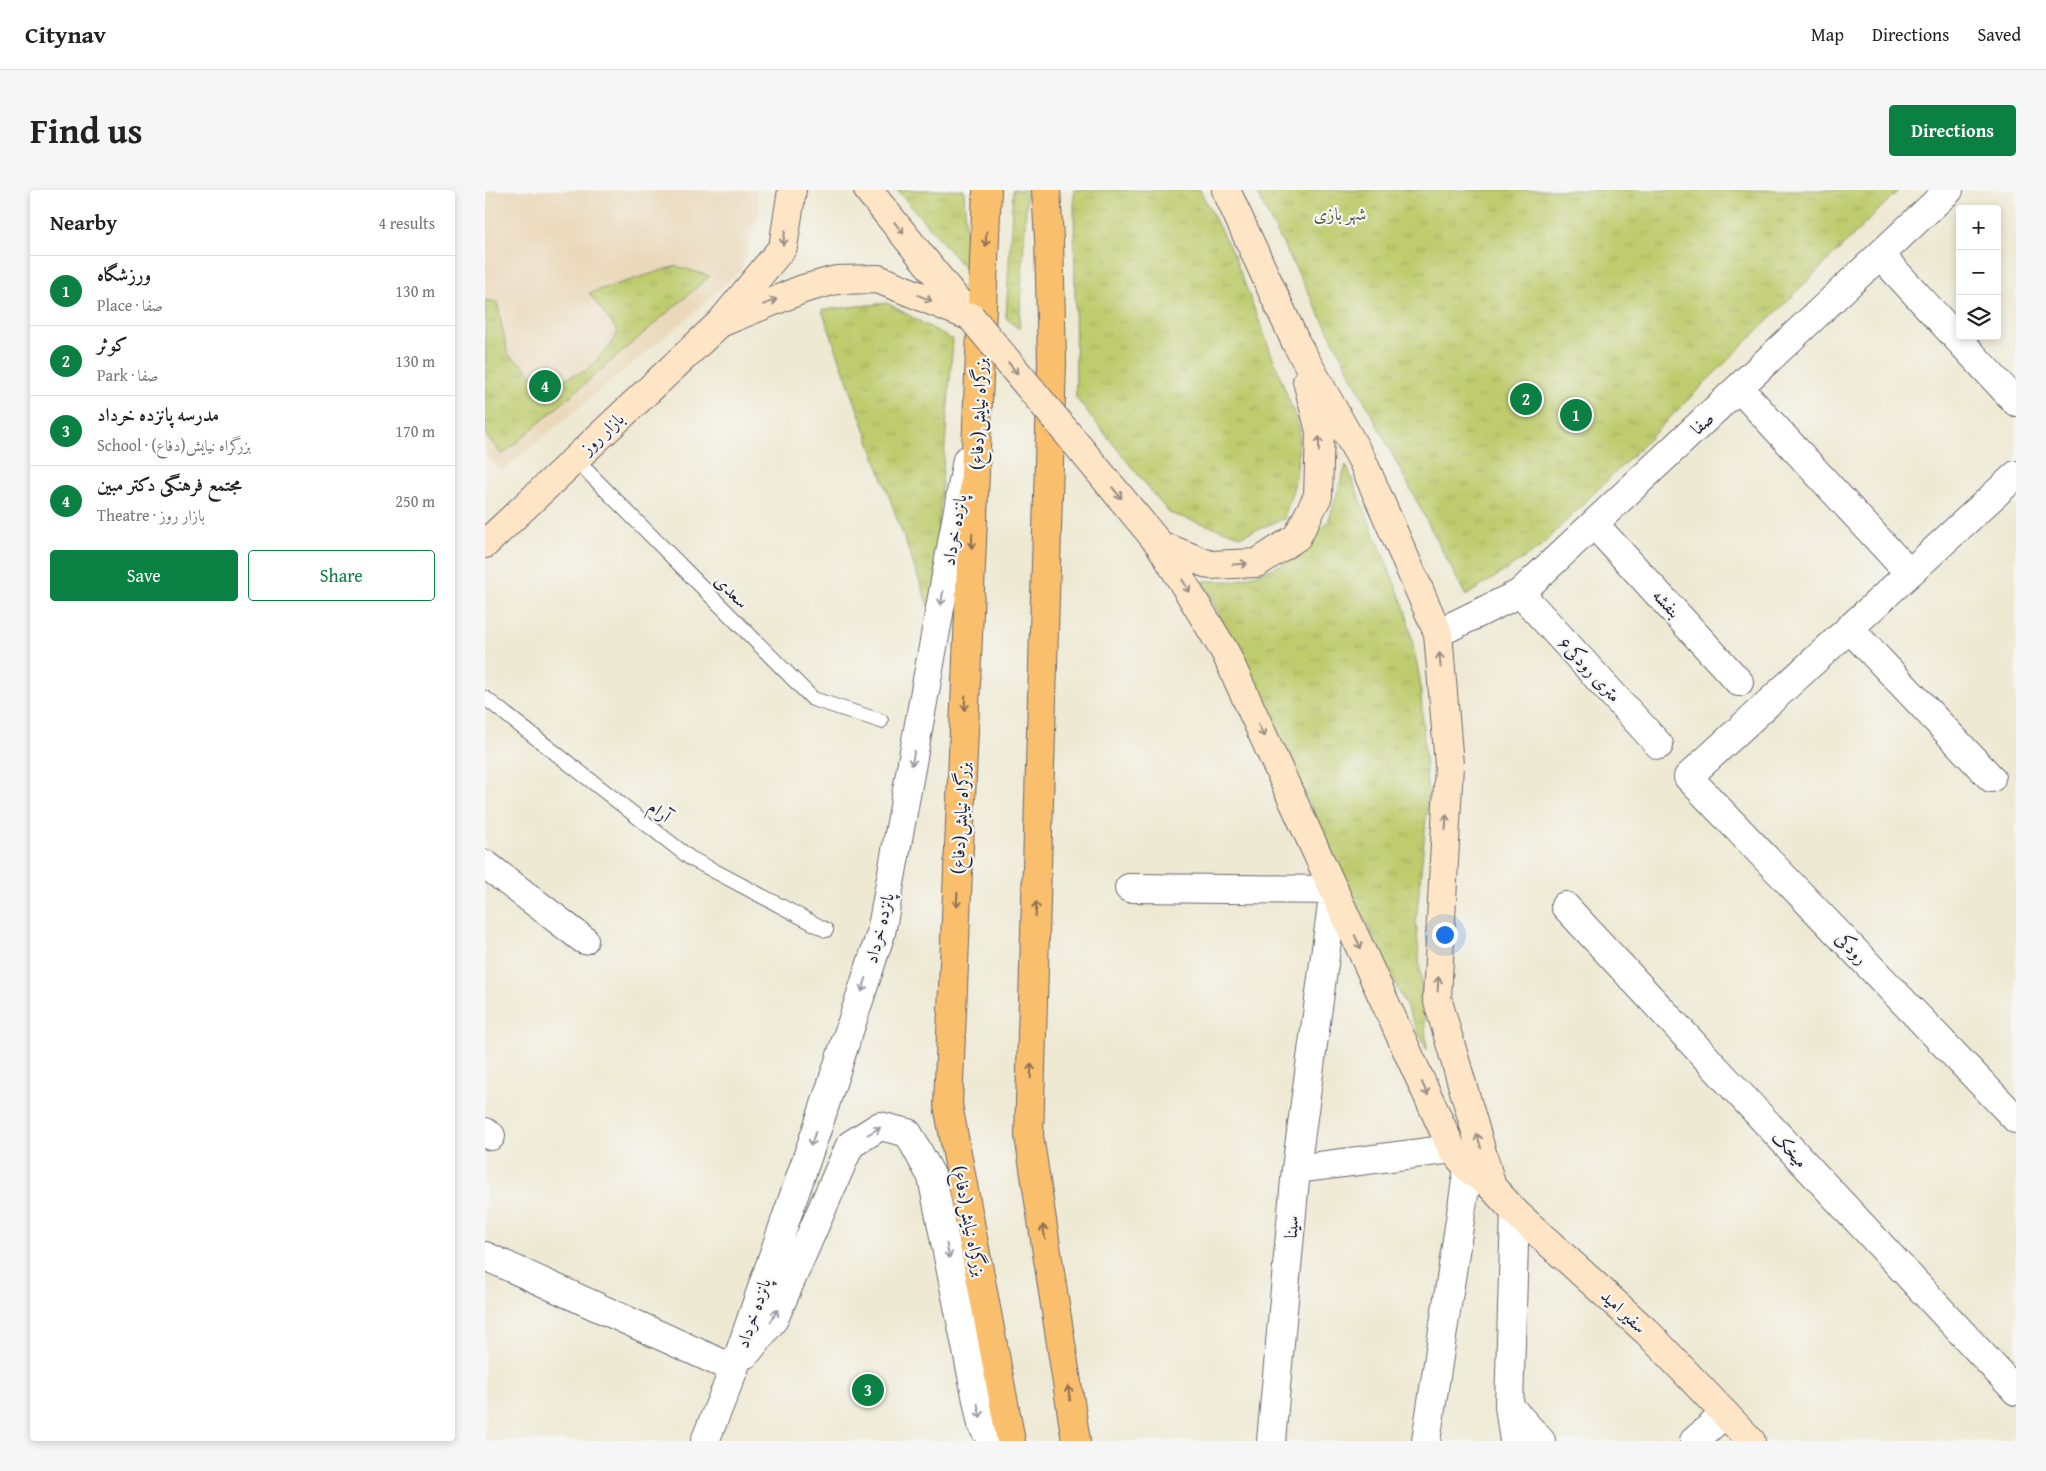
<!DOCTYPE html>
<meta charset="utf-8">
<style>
body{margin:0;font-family:"Gentium Book Plus",Amiri,serif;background:#f6f6f6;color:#222}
.controls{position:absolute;right:15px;top:15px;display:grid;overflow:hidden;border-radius:5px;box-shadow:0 2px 8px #0003}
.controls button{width:45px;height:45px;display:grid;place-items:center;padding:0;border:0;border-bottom:1px solid #e0e0e0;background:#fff;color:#222;font:25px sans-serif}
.you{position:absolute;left:959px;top:744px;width:18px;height:18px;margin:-12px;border:4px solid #fff;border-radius:50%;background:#1a73e8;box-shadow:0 0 0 8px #1a73e833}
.badge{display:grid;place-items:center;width:32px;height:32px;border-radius:50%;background:#0b8043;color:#fff;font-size:16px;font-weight:700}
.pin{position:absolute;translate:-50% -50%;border:2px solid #fff;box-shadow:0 1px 5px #0006}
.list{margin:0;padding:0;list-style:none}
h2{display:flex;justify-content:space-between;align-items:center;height:65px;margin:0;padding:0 20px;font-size:21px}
h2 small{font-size:16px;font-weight:400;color:#767676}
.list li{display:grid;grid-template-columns:32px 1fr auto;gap:15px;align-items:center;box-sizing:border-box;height:70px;padding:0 20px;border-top:1px solid #e0e0e0}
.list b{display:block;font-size:19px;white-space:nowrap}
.list p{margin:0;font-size:16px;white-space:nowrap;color:#767676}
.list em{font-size:16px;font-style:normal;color:#767676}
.actions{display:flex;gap:10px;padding:15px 20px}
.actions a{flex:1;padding:11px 0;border:1px solid #0b8043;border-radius:5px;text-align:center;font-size:18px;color:#0b8043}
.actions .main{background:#0b8043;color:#fff}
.icon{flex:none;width:28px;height:28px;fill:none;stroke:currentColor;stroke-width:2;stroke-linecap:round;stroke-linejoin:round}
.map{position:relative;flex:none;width:1531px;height:1251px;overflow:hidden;border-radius:5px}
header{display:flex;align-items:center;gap:30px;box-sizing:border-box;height:70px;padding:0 25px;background:#fff;border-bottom:1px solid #e0e0e0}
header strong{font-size:24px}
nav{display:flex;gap:28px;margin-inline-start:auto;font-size:18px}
.intro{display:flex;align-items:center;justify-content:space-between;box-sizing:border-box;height:120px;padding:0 30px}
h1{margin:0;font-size:35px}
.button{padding:12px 22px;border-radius:5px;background:#0b8043;color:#fff;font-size:18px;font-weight:700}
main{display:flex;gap:30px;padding:0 30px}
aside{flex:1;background:#fff;border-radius:5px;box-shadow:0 2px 8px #0003}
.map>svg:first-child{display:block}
.built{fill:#ead8ba}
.grass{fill:url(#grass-tufts);stroke:#707754}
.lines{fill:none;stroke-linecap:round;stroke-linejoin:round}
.lane-casing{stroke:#696870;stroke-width:16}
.street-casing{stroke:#696870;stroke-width:30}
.secondary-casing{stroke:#696870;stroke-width:30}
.highway-casing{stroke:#696870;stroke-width:30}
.lane{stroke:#fff;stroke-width:14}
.street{stroke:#fff;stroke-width:28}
.secondary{stroke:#fde5c5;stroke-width:28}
.highway{stroke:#f9bf6d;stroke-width:28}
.secondary-bridge-casing{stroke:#696870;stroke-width:30;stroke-linecap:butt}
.secondary-bridge{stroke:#fde5c5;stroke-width:28}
.oneway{stroke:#9a8d87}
.oneway2{stroke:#8e7054}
.oneway3{stroke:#9c9ca7}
.labels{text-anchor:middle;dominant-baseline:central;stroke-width:4.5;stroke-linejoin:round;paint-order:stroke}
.park-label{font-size:18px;fill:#51554a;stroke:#f6f6f2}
.street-label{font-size:18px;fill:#22223b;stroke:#f6f6f2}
</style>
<header>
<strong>Citynav</strong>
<nav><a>Map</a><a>Directions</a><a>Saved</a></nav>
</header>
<div class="intro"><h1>Find us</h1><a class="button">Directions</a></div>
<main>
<aside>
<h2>Nearby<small>4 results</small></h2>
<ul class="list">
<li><span class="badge">1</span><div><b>ورزشگاه</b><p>Place · صفا</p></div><em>130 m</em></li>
<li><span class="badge">2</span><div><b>کوثر</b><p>Park · صفا</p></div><em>130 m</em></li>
<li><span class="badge">3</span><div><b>مدرسه پانزده خرداد</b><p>School · بزرگراه نیایش(دفاع)</p></div><em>170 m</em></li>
<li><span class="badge">4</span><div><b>مجتمع فرهنگی دکتر مبین</b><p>Theatre · بازار روز</p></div><em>250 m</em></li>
</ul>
<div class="actions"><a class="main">Save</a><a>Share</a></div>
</aside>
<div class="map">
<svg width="1531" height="1251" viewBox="0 0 1531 1251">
<defs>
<pattern id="grass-tufts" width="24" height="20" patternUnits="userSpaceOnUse" patternTransform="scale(1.25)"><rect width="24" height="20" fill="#becc6e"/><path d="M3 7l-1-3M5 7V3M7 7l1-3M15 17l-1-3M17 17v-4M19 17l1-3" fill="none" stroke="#a3af60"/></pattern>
</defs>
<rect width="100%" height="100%" fill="#f6f6f2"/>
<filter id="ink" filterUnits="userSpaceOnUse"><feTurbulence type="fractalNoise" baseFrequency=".02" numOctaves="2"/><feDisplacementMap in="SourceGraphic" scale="10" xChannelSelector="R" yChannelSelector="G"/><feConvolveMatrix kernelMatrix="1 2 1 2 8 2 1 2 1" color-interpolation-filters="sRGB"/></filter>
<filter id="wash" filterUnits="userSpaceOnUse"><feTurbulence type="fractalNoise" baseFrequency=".0096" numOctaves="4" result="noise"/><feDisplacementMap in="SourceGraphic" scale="20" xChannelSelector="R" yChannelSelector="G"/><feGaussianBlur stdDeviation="1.12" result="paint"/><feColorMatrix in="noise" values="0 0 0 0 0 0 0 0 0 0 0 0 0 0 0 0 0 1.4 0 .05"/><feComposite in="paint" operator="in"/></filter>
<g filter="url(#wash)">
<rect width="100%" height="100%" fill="#eee9d3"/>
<path class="built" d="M0,0H270L275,19L256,80L200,130L16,282L0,262Z"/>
<path class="grass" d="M412,0H479L483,82Z
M528,0H541L542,2L534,139L521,128Z
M589,0H715L750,68L815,239L811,289L799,329L756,346L684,323L591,208Z
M770,0H1414L1053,359L981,406Z
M191,76L225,86L17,265L0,244V110L12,112L23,165L38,175L55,194H71L81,188L100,181L124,157L133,142L104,103Z
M402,113L468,150L447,426L337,120Z
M861,275L921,421L935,490L943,610L931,731L942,860L718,391H752L801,373L843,332Z"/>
</g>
<g filter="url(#ink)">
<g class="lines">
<defs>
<path id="lane" d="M90,269L328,509L396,531
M0,508L205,668L341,740"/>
<path id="street" d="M1395,65L1531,212
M1254,198L1424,383
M1531,285L1203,587L1531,929
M1109,334L1254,492
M1035,403L1174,555
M1364,438L1506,588
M953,443L1035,403L1464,0
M0,674L99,750
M644,698L849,700L811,979
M1080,716L1531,1201
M0,942L6,946
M0,1066L249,1179
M261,1164L289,1129L365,955L395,936L423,943L447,987L497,1235L507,1251
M1024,1216L1056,1251
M220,1251L249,1179L334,933L396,743L482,270
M786,1251L811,979L967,959
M941,1251L983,978
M1029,1251L1024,1216L1030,1022
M1209,1251L1240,1224"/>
<path id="secondary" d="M307,0L298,57L235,133L318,99L351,90L393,89L486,127
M383,0L483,124
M741,0L811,153L877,270L953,443L964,575L952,808L1007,997
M0,354L235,133
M675,355L740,462L967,959L983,978L1007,997L1030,1022L1163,1143L1266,1251
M675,355L725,375L772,373L812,347L833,306L835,241L822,191"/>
<path id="highway" d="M502,0L463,915L526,1251
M561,0L564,49L567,172L544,946L591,1251"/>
</defs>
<use href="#lane" class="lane-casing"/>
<use href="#street" class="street-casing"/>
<use href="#secondary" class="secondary-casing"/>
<use href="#highway" class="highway-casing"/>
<use href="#lane" class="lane"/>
<use href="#street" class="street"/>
<use href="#secondary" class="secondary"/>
<use href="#highway" class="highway"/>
<defs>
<path id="secondary-bridge" d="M486,127L675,355"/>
</defs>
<use href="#secondary-bridge" class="secondary-bridge-casing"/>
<use href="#secondary-bridge" class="secondary-bridge"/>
</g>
<defs><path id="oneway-shaft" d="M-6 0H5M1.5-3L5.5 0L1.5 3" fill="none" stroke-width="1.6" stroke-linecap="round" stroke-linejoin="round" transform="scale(1.25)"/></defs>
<g class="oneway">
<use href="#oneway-shaft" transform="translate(414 38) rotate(51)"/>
<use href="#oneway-shaft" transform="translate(299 48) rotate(99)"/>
<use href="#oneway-shaft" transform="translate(440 108) rotate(23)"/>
<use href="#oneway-shaft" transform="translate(285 112) rotate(-23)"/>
<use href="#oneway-shaft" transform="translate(528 178) rotate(50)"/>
<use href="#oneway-shaft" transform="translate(834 254) rotate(-89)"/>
<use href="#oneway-shaft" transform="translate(632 303) rotate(50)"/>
<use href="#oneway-shaft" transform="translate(755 374) rotate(-3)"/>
<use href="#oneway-shaft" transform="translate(701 396) rotate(59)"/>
<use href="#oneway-shaft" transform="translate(955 470) rotate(-95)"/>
<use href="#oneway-shaft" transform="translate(776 540) rotate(65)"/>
<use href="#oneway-shaft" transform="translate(961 632) rotate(-87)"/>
<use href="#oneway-shaft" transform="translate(873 752) rotate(65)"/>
<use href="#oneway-shaft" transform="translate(953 794) rotate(-87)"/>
<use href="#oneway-shaft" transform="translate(940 899) rotate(65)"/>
<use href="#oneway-shaft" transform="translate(994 951) rotate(-106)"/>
</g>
<g class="oneway2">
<use href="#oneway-shaft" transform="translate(501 49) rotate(93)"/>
<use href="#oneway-shaft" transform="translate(487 351) rotate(92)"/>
<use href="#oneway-shaft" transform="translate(480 513) rotate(92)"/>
<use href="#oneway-shaft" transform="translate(472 710) rotate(93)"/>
<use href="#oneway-shaft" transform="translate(551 719) rotate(-88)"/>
<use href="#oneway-shaft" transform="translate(546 881) rotate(-88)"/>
<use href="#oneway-shaft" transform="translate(559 1042) rotate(-99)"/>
<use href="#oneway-shaft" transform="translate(584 1203) rotate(-99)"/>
</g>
<g class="oneway3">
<use href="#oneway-shaft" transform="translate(457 408) rotate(100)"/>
<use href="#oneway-shaft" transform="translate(428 568) rotate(100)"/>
<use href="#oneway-shaft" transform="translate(379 795) rotate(108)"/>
<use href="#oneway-shaft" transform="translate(389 941) rotate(-30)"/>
<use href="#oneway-shaft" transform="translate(328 949) rotate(109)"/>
<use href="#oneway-shaft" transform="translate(463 1061) rotate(78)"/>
<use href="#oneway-shaft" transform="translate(289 1126) rotate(-61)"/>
<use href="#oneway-shaft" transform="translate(494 1221) rotate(79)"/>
</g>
</g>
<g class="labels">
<g class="park-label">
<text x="855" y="23">شهر بازی</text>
</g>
<g class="street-label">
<text transform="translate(493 224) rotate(-88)">بزرگراه نیایش(دفاع)</text>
<text transform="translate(1217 233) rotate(-43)">صفا</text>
<text transform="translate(117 243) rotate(-43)">بازار روز</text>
<text transform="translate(469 340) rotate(-80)">پانزده خرداد</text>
<text transform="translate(247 401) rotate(45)">سعدی</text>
<text transform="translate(1182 413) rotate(47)">بنفشه</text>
<text transform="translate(1105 479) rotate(47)">۶متری رودکی</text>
<text transform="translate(175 621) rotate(38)">آرام</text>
<text transform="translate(475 628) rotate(-87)">بزرگراه نیایش(دفاع)</text>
<text transform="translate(394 738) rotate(-76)">پانزده خرداد</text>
<text transform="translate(1367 758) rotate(46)">رودکی</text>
<text transform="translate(1305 959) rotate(47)">میخک</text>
<text transform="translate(485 1031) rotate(79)">بزرگراه نیایش(دفاع)</text>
<text transform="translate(806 1037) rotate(-85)">سینا</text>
<text transform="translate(1139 1121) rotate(43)">سفیر امید</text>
<text transform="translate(268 1123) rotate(-71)">پانزده خرداد</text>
</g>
</g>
</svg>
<div class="controls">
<button>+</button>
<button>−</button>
<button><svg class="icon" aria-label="layers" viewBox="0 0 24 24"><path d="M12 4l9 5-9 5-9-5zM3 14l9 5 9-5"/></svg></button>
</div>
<div class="you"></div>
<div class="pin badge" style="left:1091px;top:225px">1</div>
<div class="pin badge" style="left:1041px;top:209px">2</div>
<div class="pin badge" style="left:383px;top:1200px">3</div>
<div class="pin badge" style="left:60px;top:196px">4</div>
</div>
</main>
